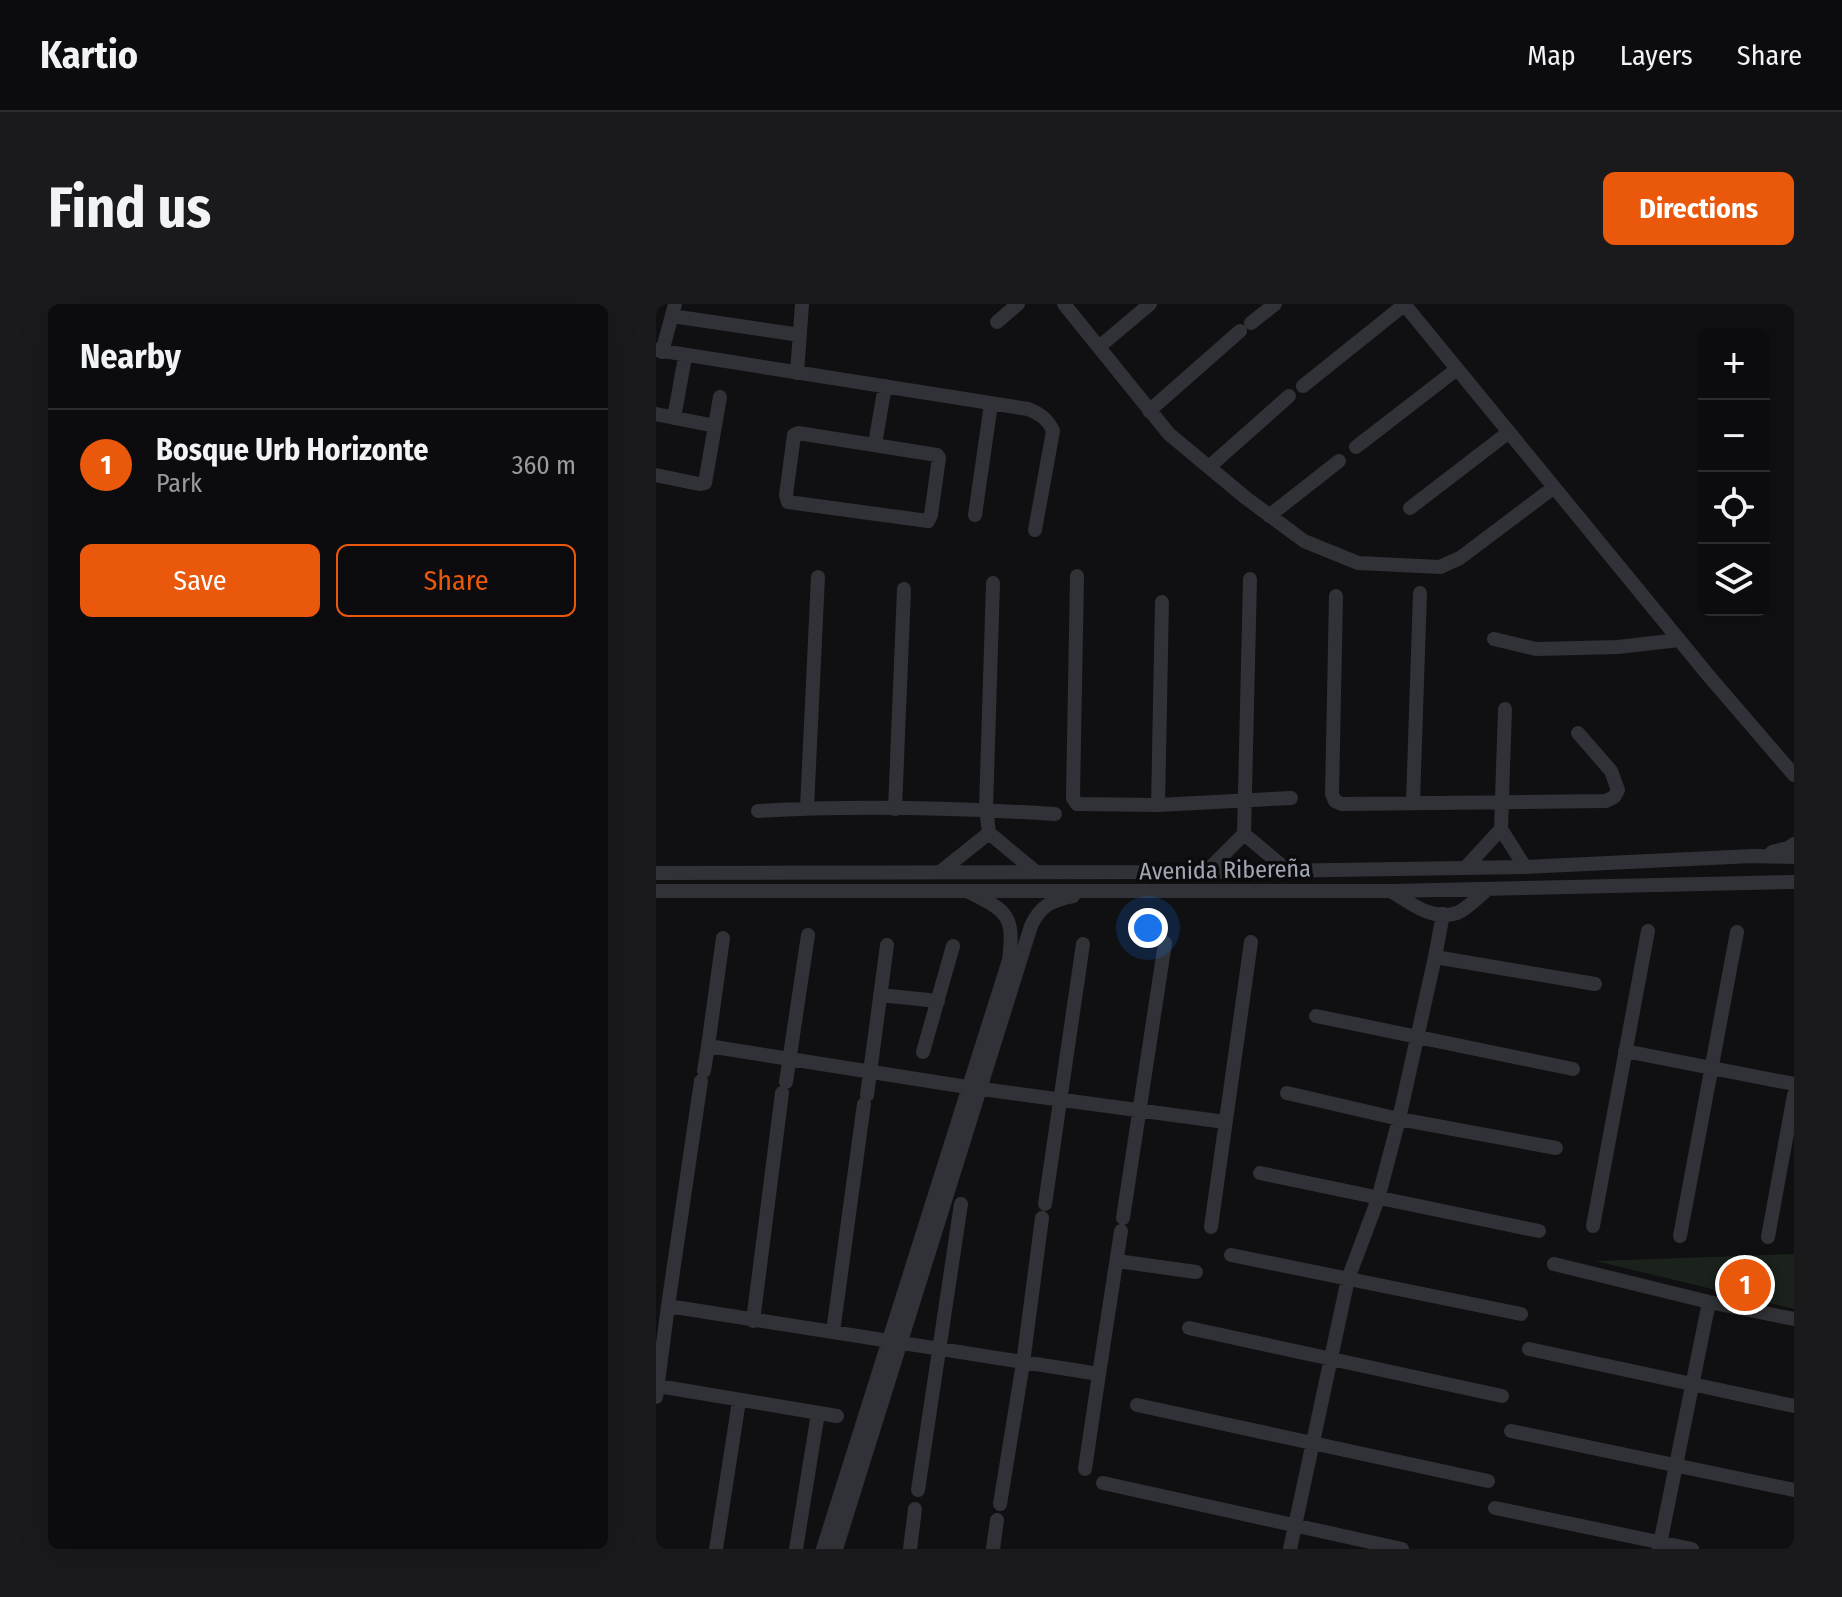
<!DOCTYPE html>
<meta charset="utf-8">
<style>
body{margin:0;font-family:"Fira Sans Condensed",sans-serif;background:#1a1a1c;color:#f1f3f6}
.controls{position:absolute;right:24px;top:24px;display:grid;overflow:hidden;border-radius:12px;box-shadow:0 8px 32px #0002}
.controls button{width:72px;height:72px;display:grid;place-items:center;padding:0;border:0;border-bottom:2px solid #2c2c2e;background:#0c0c0e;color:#f1f3f6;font:40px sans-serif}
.you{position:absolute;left:492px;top:624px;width:28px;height:28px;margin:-20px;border:6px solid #fff;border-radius:50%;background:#1a73e8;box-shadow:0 0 0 12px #1a73e833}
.badge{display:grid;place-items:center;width:52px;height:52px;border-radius:50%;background:#ea580c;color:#fff;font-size:26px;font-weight:700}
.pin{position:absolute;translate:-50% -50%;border:4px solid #fff;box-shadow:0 2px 8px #0006}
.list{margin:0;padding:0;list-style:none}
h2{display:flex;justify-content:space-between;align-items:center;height:104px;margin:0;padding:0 32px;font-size:34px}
h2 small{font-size:26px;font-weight:400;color:#9a9b9e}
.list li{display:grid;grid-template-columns:52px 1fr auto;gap:24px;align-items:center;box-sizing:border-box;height:112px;padding:0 32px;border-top:2px solid #2c2c2e}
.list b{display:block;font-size:30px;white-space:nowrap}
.list p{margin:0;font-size:26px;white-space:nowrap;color:#9a9b9e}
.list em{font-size:26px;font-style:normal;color:#9a9b9e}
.actions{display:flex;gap:16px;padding:24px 32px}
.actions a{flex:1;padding:18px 0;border:2px solid #ea580c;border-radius:12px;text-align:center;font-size:28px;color:#ea580c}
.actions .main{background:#ea580c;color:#fff}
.icon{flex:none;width:44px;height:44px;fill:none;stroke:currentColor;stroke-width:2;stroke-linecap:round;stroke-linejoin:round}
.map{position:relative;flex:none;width:1138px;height:1245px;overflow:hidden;border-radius:12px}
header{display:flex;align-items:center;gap:48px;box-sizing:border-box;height:112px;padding:0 40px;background:#0c0c0e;border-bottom:2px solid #2c2c2e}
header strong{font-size:38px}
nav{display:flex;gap:44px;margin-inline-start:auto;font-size:28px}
.intro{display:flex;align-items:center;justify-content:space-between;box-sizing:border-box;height:192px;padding:0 48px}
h1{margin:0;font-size:56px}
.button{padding:20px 36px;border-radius:12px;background:#ea580c;color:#fff;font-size:28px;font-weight:700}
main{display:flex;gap:48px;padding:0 48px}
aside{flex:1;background:#0c0c0e;border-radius:12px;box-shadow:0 8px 32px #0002}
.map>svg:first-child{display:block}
.park{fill:#1a221b}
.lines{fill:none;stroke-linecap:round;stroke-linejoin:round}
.minor{stroke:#313237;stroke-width:14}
.labels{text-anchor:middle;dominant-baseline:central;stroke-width:7;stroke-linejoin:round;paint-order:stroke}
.street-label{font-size:24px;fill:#a0a6b4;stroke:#0b0b0d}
</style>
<header>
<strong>Kartio</strong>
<nav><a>Map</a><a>Layers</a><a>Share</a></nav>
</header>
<div class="intro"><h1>Find us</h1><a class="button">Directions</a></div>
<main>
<aside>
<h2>Nearby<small></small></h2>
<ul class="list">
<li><span class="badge">1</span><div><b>Bosque Urb Horizonte</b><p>Park</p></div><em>360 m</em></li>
</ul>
<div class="actions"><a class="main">Save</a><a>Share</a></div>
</aside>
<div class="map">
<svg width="1138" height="1245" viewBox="0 0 1138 1245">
<rect width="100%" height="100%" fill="#101012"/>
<path class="park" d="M1138,950V1005L940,957Z"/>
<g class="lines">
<path class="minor" d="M408,0L513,130L590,194L648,237L702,259L784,263L804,254L897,184
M748,0L1052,371L1138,471
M16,12L144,31
M341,18L362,0
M595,19L619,0
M443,43L494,0
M0,46L372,105C384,110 392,115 397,127L379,226
M6,48L19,0
M141,69L146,0
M647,82L748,1
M493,107L584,27
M0,110L59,122
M18,114L29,53
M142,129L281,151L283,154L275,211L272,217L132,198L130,191L138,131Z
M219,140L229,82
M700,143L801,65
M553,163L633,92
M0,171L43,180L49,179L64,93
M754,204L853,128
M319,211L335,100
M613,212L683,157
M421,272L417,494L421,500L502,501L635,494
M337,279L330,505L333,529L380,568
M680,292L676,490L679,497L686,500L950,497L958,493L962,486L955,467L922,429
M838,335L880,345L962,343L1023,336
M849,405L845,525L869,563
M757,497L764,289
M502,501L506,298
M151,504L162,273
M239,505L248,285
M102,507C201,501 301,504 399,510
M588,530L631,566
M1116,548L1132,544L1138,540
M811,562L845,525
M284,568L333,529
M550,568L588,530L594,275
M0,569L550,568L869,563L1096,552L1138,553
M0,587H735L1138,578
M735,587C754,599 776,617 801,609C811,605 823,592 832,585
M787,610L779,653L939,680
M67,634L52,742L311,783L569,818
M224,691L282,697
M660,712L917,765
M969,747L1138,780
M267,748L297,642
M48,767L52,742
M45,777L12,1002L443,1070L429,1165
M130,778L152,631
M631,789L743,815L900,844
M211,791L231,641
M604,869L883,927
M389,900L427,640
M467,914L509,639
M937,922L992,627
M555,923L595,638
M1024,932L1081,628
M1112,933L1138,791
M575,951L865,1010
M461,957L540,968
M898,960L1053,998L1138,1015
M97,1017L126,789
M533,1024L846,1092
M177,1028L208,800
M873,1045L1138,1102
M443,1070L465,927
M2,1082L181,1112
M0,1093L12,1002
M481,1101L832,1177
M855,1127L1138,1186
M447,1179L746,1245
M262,1186L305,900
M344,1200L367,1059L386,914
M839,1204L1036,1245
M60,1245L83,1097
M140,1245L162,1109
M167,1245L353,656C359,609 350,607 311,587
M180,1245L375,622C384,602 396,596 417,592
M254,1245L259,1205
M337,1245L341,1216
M634,1245L692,975L722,895L743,815L779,653
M1003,1245L1053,998"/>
</g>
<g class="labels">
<g class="street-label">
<text transform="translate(569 566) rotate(-1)">Avenida Ribereña</text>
</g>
</g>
</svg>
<div class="controls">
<button>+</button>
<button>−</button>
<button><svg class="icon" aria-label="locate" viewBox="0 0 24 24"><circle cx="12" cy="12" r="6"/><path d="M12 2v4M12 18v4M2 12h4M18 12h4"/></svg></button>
<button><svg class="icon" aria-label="layers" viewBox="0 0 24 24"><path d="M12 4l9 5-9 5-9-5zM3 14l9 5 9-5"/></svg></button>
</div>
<div class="you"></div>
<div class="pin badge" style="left:1089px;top:981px">1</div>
</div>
</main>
